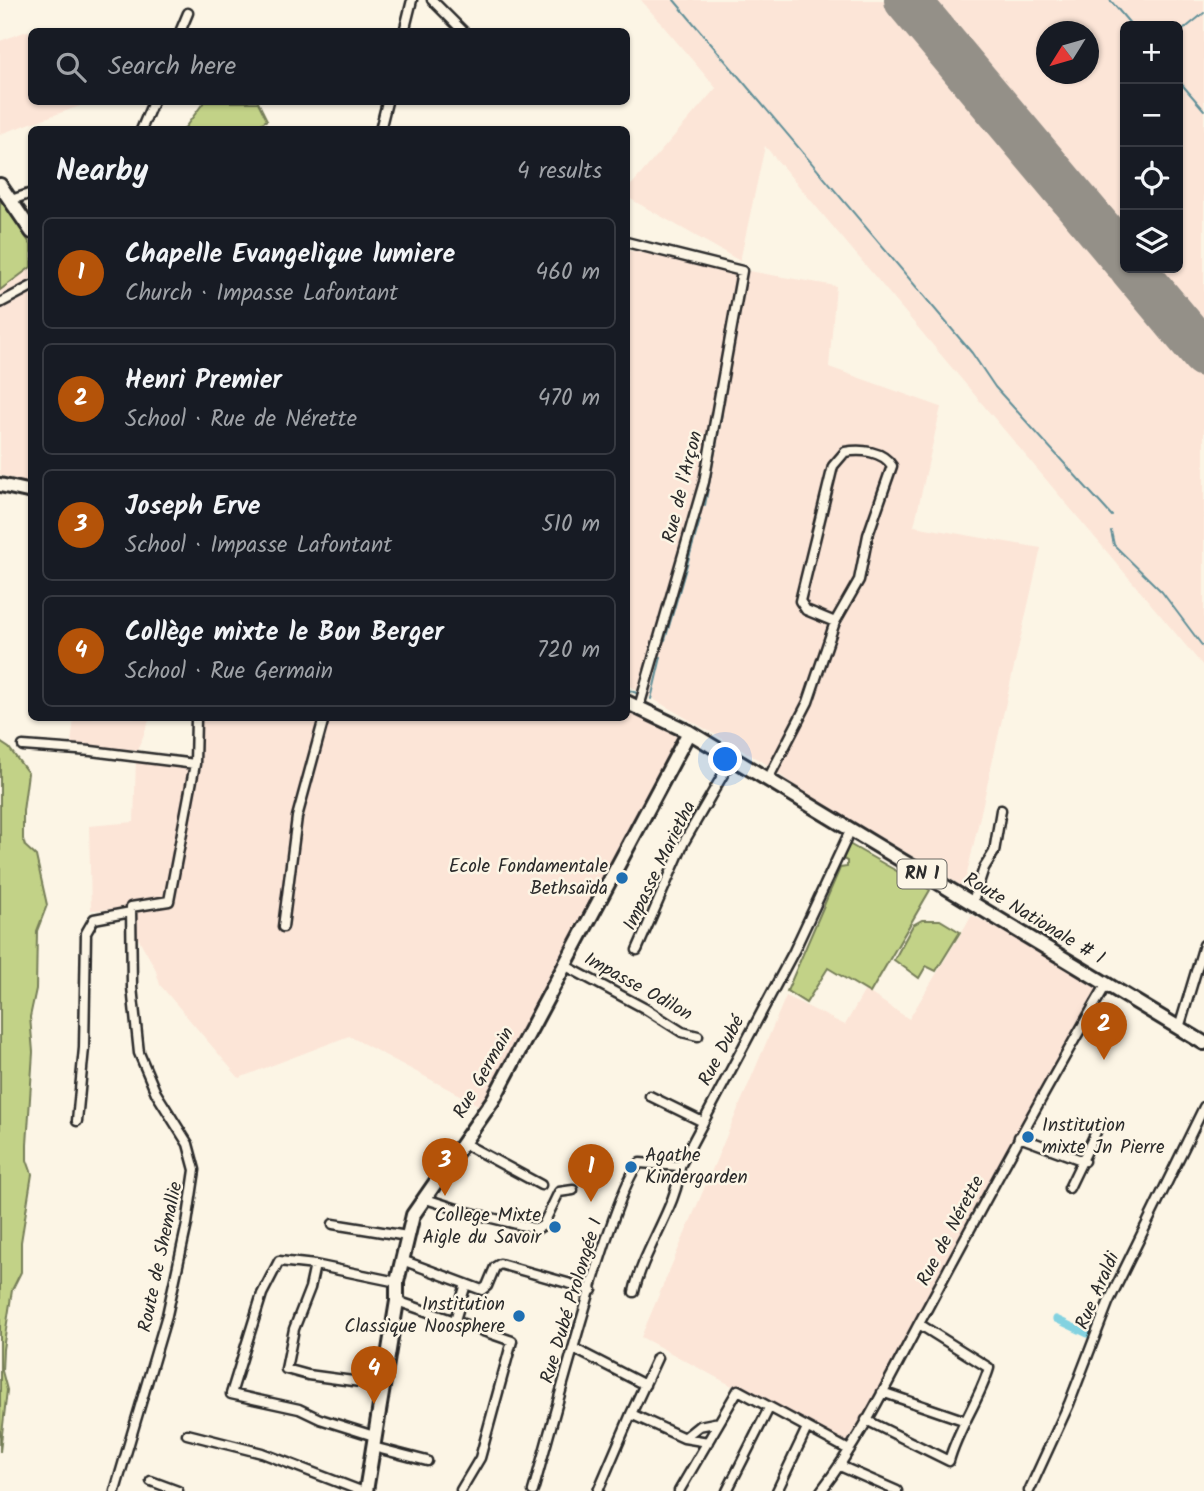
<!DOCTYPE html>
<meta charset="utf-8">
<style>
body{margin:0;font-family:Kalam,sans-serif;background:#20242c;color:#f1f3f6}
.controls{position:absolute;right:21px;top:21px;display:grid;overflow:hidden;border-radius:10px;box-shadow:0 2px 5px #0004}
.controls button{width:63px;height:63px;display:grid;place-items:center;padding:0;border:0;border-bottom:2px solid #363941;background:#171b24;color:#f1f3f6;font:35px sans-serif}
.compass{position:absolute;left:1036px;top:21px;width:63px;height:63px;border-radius:50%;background:#171b24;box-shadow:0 2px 5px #0004;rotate:233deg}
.you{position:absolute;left:726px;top:760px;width:24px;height:24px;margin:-18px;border:5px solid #fff;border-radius:50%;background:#1a73e8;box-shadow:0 0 0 10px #1a73e833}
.badge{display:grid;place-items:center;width:46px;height:46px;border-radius:50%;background:#b45309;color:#fff;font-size:23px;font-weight:700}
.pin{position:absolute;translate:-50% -58px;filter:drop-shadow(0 2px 4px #0008)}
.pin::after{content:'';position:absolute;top:37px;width:24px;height:21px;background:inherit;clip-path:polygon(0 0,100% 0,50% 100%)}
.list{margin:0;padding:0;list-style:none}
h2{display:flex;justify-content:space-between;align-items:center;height:91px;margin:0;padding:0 28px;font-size:30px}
h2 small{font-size:23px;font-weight:400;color:#9ea1a6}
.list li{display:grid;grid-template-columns:46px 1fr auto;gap:21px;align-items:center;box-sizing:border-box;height:112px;margin:0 14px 14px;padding:0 14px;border:2px solid #363941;border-radius:10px}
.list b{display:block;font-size:26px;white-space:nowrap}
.list p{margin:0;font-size:23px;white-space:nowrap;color:#9ea1a6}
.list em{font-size:23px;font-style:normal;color:#9ea1a6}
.icon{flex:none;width:38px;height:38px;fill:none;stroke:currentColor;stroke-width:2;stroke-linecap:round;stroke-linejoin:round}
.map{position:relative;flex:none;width:1204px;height:1491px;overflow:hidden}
.search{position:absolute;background:#171b24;box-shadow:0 2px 5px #0004;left:28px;top:28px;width:602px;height:77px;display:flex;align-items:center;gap:18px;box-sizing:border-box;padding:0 24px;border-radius:10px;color:#9ea1a6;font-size:26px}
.panel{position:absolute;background:#171b24;box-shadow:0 2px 5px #0004;left:28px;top:126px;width:602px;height:595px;border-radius:10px}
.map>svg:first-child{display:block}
.built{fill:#fce5d7;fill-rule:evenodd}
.green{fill:#c2d287;stroke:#767e59;stroke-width:2}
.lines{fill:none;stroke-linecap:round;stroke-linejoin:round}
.stream{stroke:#608f98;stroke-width:2}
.canal{stroke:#83d2e0;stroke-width:7}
.taxiway{stroke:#949088;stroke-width:18}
.runway{stroke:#949088;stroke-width:46}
.street-casing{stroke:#2b2b2b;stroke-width:13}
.secondary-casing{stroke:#2b2b2b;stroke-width:18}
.primary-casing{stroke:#2b2b2b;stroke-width:18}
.street{stroke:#fcf5e5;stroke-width:8}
.secondary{stroke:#fcf5e5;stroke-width:12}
.primary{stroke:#fcf5e5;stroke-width:12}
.poi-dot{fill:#1f6fb2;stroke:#fcf5e5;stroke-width:2.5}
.labels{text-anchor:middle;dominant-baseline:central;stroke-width:5;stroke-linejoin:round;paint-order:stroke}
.shield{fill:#fcf5e5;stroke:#6a6863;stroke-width:2}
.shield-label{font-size:18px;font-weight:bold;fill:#2b2b2b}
.street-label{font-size:19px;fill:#2b2b2b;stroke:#fcf5e5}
.poi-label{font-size:19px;fill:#2b2b2b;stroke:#fcf5e5;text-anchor:end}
</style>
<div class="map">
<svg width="1204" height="1491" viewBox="0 0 1204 1491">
<rect width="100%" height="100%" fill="#fcf5e5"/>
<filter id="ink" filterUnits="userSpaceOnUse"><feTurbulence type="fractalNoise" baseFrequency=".0143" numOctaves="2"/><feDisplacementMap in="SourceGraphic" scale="14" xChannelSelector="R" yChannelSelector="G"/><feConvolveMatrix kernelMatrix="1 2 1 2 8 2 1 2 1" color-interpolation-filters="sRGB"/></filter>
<g filter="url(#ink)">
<path class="built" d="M641,0H1204V667L765,146L740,261L627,197V190L716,88ZM1178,26V268H1125V26ZM1046,32H1088V74H1046Z
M27,31L31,33L32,102H77L80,106L0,134V41Z
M626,250L836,286L829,367L941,407L914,526L1041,548L964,887L796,787L766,764L627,684Z
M31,267V484L0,475V290Z
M627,710L684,735L484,1108L349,1036L239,1078L160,985L155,968L122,909L91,910L89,826L134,822L136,759L199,768L200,718H626Z
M74,718H150L138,750L71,744Z
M972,915L1100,984L848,1448L641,1337L786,996L845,1025L865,990L909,1019Z"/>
<path class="green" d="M204,102H258L267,120L262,123L263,129H184Z
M0,198L31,245V267L0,290Z
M0,742L9,748L28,773L23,811V839L25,846L36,856L47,905L37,931L36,989L30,1017L33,1052L27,1145V1160L32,1174L21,1242V1272L12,1290L3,1349L2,1371L7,1390L0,1452Z
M849,844L930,890L870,993L828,968L806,1003L787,991L840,868L847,867V861L843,859Z
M922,920H940L960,932L936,971L926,966L919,978L894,960L913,925Z"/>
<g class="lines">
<path class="stream" d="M674,0L972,353L995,387L1112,516
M1110,0L1132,26
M1178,34L1204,13
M1178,80L1204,110
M705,505L722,413
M1111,531L1114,545L1162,592L1204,648
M665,640L700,520
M626,689L639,694
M651,699L661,657
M1152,1204L1174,1159
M1091,1331L1100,1314"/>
<path class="canal" d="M1056,1319L1092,1336"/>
<path class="taxiway" d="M913,0L920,15"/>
<path class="runway" d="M907,0L1125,260
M1132,268L1204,354"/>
<defs>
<path id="street" d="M432,0L464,32
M180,32L188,13
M404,32L412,0
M141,130L153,102
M380,130L387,102
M11,200L32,193
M626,242L742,271L704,482L639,707
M0,303L32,286
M23,746L91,751L195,764
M768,779L808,702L835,622L859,580L868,535L892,466C883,451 861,449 845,452L833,466L800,601L806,610L835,622
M972,904L984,868L994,852L1001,810
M283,927L297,817L324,718
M637,950L684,842L732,759
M564,965L644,1008L682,1032L698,1036
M1179,1028L1204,945
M650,1096L703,1122
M77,1121L84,1048L86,933L94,919L131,912
M1019,1137L1084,1161
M465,1144L541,1185
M1069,1188L1096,1132
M426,1199L463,1211L537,1229L543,1225L559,1192L573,1190
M333,1224L407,1236
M402,1260L482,1290L487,1286L495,1267L500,1264L592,1290
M315,1265L310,1288L294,1329L286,1369L308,1375L383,1385
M634,1292C643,1250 679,1203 680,1166L794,951L851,829
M397,1301L512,1341L480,1458L461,1490
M455,1320L466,1284
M573,1348L645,1385
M882,1392L966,1421
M631,1414L657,1358
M866,1420L949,1461C958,1428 979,1401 989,1368L919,1324
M187,1434L262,1453L361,1491
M374,1436L320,1419L299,1409L231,1394L262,1294L279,1261L315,1265L397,1282
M684,1438L708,1442
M373,1447L427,1461
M840,1466L897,1491
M151,1481L178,1491
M115,1491L167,1315L187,1224L195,1170L188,1144L156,1093L139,1053L132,987L131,907L169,901L195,764L196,718
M533,1491C547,1444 615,1181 640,1163L680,1166
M598,1491L631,1414L684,1438L699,1426L719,1422
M679,1491L738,1390L849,1450
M727,1491L769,1408
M777,1491L807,1428
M821,1491C864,1435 894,1369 928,1307C986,1199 1044,1091 1106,985
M1029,1491L1069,1404L1108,1303L1204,1107"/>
<path id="secondary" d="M0,185L32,232
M366,1491L397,1301V1282L413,1215L493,1100L689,732"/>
<path id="primary" d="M0,485L32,492
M626,702L689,732L1204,1043"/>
</defs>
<use href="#street" class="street-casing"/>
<use href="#secondary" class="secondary-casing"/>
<use href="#primary" class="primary-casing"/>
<use href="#street" class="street"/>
<use href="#secondary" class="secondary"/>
<use href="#primary" class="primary"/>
</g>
</g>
<g class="poi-dot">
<circle cx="622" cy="878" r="7"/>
<circle cx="1028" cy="1137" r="7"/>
<circle cx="631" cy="1167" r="7"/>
<circle cx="555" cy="1227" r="7"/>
<circle cx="519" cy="1316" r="7"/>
</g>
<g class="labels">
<rect class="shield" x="897.5" y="859.5" width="49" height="29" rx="5"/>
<g class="shield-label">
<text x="922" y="874">RN 1</text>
</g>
<g class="street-label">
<text transform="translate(683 487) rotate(-76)">Rue de l'Arçon</text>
<text transform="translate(660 866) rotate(-64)">Impasse Marietha</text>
<text transform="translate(1034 919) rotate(31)">Route Nationale # 1</text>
<text transform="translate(638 987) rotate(29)">Impasse Odilon</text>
<text transform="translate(722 1051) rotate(-62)">Rue Dubé</text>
<text transform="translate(484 1073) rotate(-60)">Rue Germain</text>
<text transform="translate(951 1231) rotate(-62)">Rue de Nérette</text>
<text transform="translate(161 1257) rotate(-78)">Route de Shemallie</text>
<text transform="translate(1098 1291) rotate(-66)">Rue Araldi</text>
<text transform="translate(572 1301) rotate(-73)">Rue Dubé Prolongée I</text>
</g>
<g class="poi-label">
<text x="608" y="867">Ecole Fondamentale<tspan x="608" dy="22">Bethsaïda</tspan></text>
<text x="1042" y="1126" text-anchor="start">Institution<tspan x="1042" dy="22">mixte Jn Pierre</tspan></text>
<text x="645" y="1156" text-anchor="start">Agathe<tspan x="645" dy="22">Kindergarden</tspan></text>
<text x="541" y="1216">College Mixte<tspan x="541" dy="22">Aigle du Savoir</tspan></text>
<text x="505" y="1305">Institution<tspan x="505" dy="22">Classique Noosphere</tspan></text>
</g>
</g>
</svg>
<div class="controls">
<button>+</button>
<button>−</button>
<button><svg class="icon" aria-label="locate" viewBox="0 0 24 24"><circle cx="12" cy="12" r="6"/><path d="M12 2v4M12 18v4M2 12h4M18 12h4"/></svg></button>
<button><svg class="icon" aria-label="layers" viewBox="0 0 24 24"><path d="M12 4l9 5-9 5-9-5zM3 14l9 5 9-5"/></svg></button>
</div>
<svg class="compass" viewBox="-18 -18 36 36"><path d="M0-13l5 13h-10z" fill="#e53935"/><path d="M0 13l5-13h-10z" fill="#9ea1a6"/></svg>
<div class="you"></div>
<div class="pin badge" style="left:591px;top:1202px">1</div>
<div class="pin badge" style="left:1104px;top:1060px">2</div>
<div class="pin badge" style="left:445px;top:1196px">3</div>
<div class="pin badge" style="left:374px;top:1404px">4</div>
<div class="search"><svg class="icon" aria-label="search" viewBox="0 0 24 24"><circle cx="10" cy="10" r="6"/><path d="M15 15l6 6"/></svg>Search here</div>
<section class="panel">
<h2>Nearby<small>4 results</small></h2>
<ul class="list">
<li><span class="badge">1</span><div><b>Chapelle Evangelique lumiere</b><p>Church · Impasse Lafontant</p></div><em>460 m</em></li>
<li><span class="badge">2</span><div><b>Henri Premier</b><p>School · Rue de Nérette</p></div><em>470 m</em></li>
<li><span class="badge">3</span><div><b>Joseph Erve</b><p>School · Impasse Lafontant</p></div><em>510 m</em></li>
<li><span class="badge">4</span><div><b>Collège mixte le Bon Berger</b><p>School · Rue Germain</p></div><em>720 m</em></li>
</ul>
</section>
</div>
